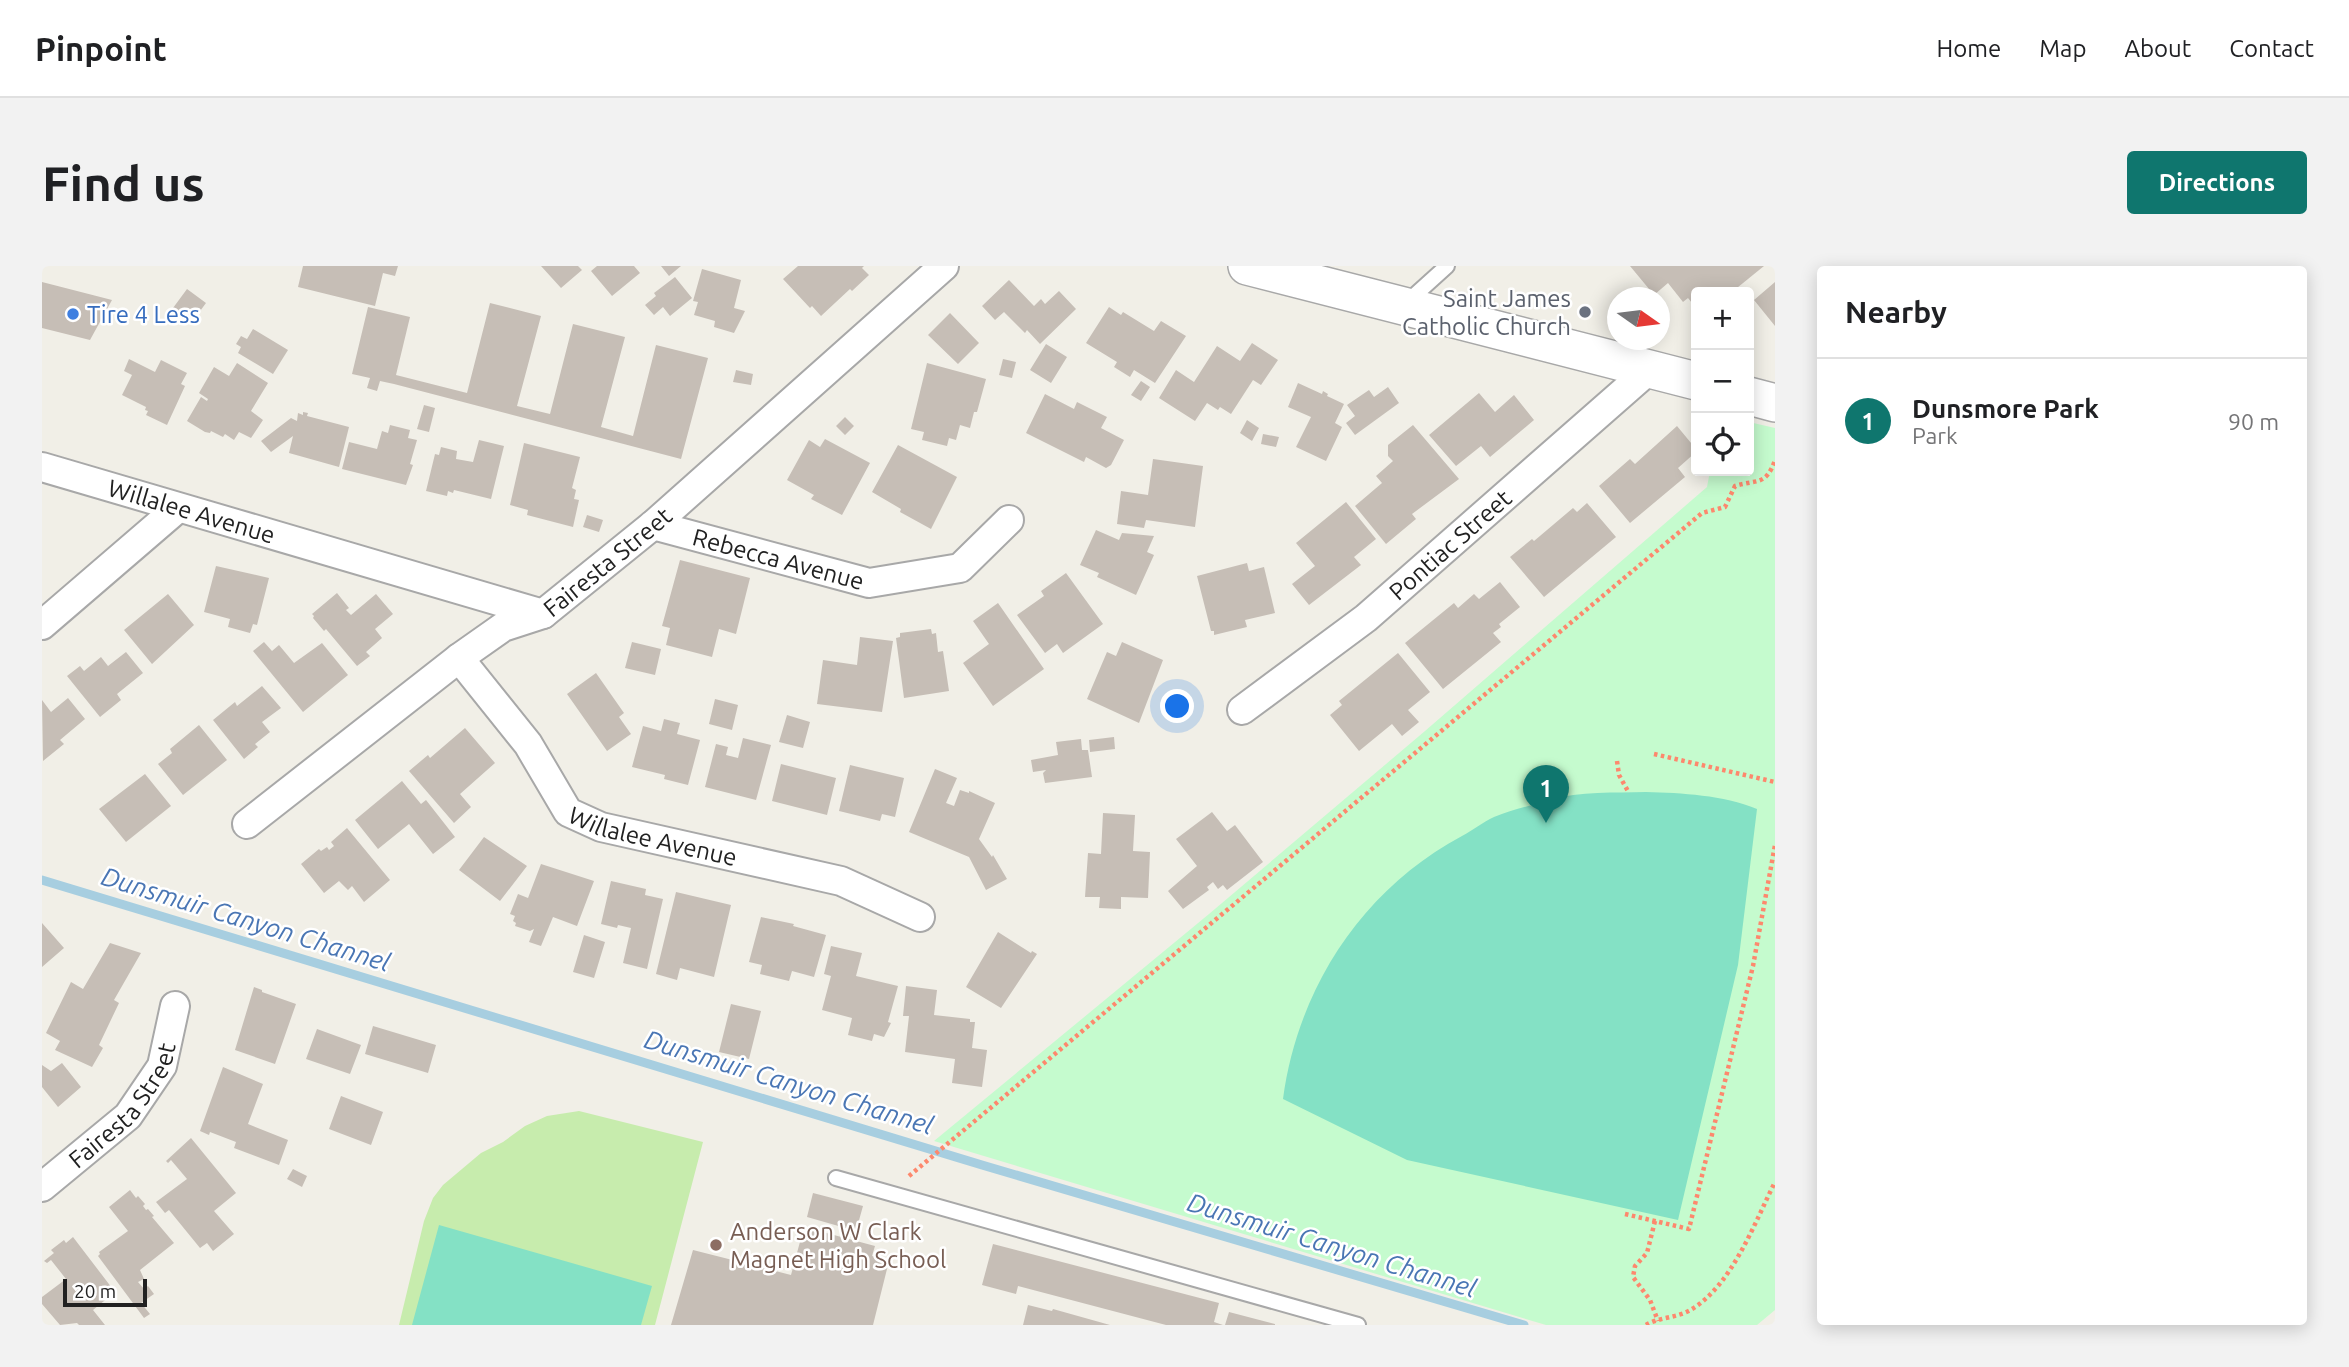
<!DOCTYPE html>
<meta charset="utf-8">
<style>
body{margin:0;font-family:Ubuntu,sans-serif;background:#f2f2f2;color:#202124}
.controls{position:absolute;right:21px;top:21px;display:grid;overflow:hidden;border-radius:7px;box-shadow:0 4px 18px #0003}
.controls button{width:63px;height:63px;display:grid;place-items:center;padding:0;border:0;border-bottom:2px solid #e0e0e0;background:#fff;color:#202124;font:35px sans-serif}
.compass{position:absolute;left:1565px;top:21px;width:63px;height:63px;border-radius:50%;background:#fff;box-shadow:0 4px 18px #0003;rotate:104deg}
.scale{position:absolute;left:21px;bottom:18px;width:84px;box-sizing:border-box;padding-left:7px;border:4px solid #212121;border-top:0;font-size:19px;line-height:24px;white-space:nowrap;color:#212121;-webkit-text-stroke:5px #fff;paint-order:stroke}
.you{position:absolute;left:1136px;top:441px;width:24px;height:24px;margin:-18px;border:5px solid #fff;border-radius:50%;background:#1a73e8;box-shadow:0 0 0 10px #1a73e833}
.badge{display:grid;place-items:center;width:46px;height:46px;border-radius:50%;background:#0f766e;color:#fff;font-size:23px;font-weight:700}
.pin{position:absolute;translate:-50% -58px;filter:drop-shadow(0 2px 4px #0008)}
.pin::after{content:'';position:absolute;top:37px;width:24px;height:21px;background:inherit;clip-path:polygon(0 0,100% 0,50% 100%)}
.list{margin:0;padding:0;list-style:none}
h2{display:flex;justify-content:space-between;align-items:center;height:91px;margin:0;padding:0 28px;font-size:30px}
h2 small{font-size:23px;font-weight:400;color:#757577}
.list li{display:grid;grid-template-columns:46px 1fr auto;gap:21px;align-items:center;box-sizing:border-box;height:126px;padding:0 28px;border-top:2px solid #e0e0e0}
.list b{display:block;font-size:26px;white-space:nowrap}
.list p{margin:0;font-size:23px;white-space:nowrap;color:#757577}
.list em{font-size:23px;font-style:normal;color:#757577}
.icon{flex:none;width:38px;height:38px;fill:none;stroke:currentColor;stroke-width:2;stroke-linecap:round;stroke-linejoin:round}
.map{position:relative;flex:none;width:1733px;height:1059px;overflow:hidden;border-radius:7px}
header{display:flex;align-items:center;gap:42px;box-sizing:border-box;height:98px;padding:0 35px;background:#fff;border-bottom:2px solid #e0e0e0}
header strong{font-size:33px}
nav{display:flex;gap:38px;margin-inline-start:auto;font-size:24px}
.intro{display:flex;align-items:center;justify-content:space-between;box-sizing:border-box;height:168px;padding:0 42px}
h1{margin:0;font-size:49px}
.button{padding:18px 32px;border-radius:7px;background:#0f766e;color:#fff;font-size:24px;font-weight:700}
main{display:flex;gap:42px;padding:0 42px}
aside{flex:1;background:#fff;border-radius:7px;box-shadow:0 4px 18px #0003}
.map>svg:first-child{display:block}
.grass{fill:#c7ecad}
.park{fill:#c5fbce}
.pitch{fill:#84e1c5}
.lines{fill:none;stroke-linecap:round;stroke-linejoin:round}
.stream{stroke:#a7cee0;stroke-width:9}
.building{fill:#c6beb6}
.service-casing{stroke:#a8a8a8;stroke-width:18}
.minor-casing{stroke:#a8a8a8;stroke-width:32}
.tertiary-casing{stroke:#a8a8a8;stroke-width:40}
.path{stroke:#fd886d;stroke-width:4.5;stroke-dasharray:3.5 3.5;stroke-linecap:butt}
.service{stroke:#fff;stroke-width:14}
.minor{stroke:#fff;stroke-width:28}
.tertiary{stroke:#fff;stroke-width:37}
.worship-dot{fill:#6b7280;stroke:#fff;stroke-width:2.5}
.shop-dot{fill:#3f7fe0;stroke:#fff;stroke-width:2.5}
.education-dot{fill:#8d6e63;stroke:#fff;stroke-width:2.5}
.labels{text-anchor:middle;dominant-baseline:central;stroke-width:5;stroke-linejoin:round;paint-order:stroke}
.worship-label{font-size:24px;fill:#5b616d;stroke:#fff;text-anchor:end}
.shop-label{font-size:24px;fill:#366cbe;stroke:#fff;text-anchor:start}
.street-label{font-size:24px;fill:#212121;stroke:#fff}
.education-label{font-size:24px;fill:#785e54;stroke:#fff;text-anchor:start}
.water-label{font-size:26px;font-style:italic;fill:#4a76b4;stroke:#fff}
</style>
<header>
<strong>Pinpoint</strong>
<nav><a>Home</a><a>Map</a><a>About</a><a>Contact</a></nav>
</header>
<div class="intro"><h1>Find us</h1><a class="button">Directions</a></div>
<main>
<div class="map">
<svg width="1733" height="1059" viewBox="0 0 1733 1059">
<rect width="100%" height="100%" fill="#f1efe7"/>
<path class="grass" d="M537,845L661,876L613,1059H357L382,955L391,932L401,919L439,887L461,876L483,860L505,850Z"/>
<path class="park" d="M1707,156L1733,162V1044L1715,1059H1504L892,875L1167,648L1383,465L1665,221L1668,205H1707Z"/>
<path class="pitch" d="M1604,526C1640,527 1681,529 1715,543L1696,699L1636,954L1365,894L1241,833C1256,721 1321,623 1420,570C1431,564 1441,556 1452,551C1470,544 1490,539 1508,534C1538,525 1573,527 1604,526Z
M397,959L610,1020L599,1059H370Z"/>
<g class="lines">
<path class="stream" d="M0,614L940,899L1482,1059"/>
</g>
<path class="building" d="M261,0H356L353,10L341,7L333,40L256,21Z
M499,0H536L540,4L519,22Z
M555,0H592L598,7L570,30L549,5Z
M619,0H639L627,10Z
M756,0H822L820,2L827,9L810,25L808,23L779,50L770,40L768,42L741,13Z
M1588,0H1722L1690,26H1654V42L1646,32L1641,36L1626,17L1612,29Z
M660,3L699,14L692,42L703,45L692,67L672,61L673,55L652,49L656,36L651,35Z
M633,11L650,32L628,50L621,41L612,49L603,39L614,30L612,27Z
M967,14L992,40L999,33L1003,38L1017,25L1034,43L998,78L985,64L983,67L962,46L953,54L940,40Z
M0,16L70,34L48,74L0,62Z
M1733,16V60L1712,34Z
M145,23L164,37L150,56L131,42Z
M448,37L499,50L475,140L508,148L531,58L583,71L559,161L591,170L614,79L666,92L639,193L352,118L338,115L335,125L325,122L328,112L310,108L326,41L368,51L354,109L425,127Z
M1067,41L1079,49L1081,46L1112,65L1119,55L1144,70L1113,117L1092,104L1088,111L1072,101L1075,96L1044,77Z
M908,47L937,77L916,98L886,69Z
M211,63L246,84L231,108L196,87L199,81L194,78L199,70L205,73Z
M1210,77L1236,94L1219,119L1211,114L1189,148L1178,141L1176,144L1165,137L1153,155L1117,132L1134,104L1152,116L1175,80L1198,95Z
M1004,78L1025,91L1009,117L988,104Z
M87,93L113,106L119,94L145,107L139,118L143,120L125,159L104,149L106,145L103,144L104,141L80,129L90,109L82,105Z
M961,93L974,96L970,112L957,109Z
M195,97L226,117L209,145L221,154L209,172L197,166L192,174L183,168L181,171L169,165L168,167L163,166L145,155L159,131L165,135L166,133L157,127L172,101L187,110Z
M885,97L944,113L935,146H932L928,162L918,159L914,174L907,172L905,180L880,174L882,166L869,163Z
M694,104L711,108L709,119L691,116Z
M1099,115L1108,121L1099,135L1089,129Z
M1256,117L1280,128L1281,125L1286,128L1285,130L1302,138L1293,157L1300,161L1284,195L1254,181L1269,151L1246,141Z
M1346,121L1357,137L1313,169L1304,157L1313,150L1305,139L1327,124L1332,131Z
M1437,127L1453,146L1472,129L1492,154L1448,191L1439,180L1414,200L1387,169Z
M1003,128L1032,143L1035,136L1065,151L1059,162L1082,174L1069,199L1064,202L1044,191L1042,196L984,167Z
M382,139L393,142L387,166L375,163Z
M261,146L266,147L265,150L307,161L297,201L247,187L251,170L229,186L219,175L249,152L255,155L256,147L261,149Z
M803,151L812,160L803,169L794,160Z
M1205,154L1217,162L1210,175L1198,167Z
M348,159L368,164L366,172L375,174L368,198L371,199L364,219L300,203L307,176L335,183L340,165L346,167Z
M1371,159L1417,213L1370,248L1374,253L1344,278L1313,240L1340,217L1334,210L1351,195L1346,190V179Z
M1635,160L1654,183V186L1636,202L1643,211L1588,257L1557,220L1588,193L1593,198Z
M1221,168L1237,171L1234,181L1219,178Z
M783,173L828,197L800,249L769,233L772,229L745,214L767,174L778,181Z
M437,174L462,180L449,233L412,224L411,227L406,225L405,230L384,225L393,188L397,189L399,181L415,185L414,193L431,196Z
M482,177L538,191L530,222L534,224L532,233L537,234L531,261L485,249L486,244L468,239Z
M856,179L915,211L889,263L858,246L859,243L830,226Z
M1111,193L1161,200L1153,261L1104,254L1102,262L1075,258L1079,225L1106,229Z
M1304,236L1334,273L1312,291L1319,299L1267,339L1250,318L1273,300L1254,277Z
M1545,237L1574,271L1502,331L1468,291L1490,273L1492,275L1531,242L1535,246Z
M545,249L561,254L557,266L541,261Z
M1054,264L1077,274L1080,267L1112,270L1105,286L1112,289L1094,329L1055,311L1057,307L1038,299Z
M638,294L708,312L694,368L677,363L670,391L624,379L628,362L620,360Z
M1205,297L1207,305L1222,301L1233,347L1203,354L1205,361L1172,369V365H1169L1155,310Z
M174,300L227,312L215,359L211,358L208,367L186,361L188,353L162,346Z
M1024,307L1061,358L1021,387L1015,378L1003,387L975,349L1002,330L999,325Z
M1458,316L1478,341L1457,358L1459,361L1451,367L1459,376L1401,423L1363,377L1412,337L1416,342L1432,328L1437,333Z
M295,327L307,342L304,344L309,349L334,328L351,348L333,363L340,372L324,386L328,390L315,400L284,363L282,365L271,352L272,350L270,348Z
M126,328L152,359L110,398L82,364Z
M956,337L1002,403L951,440L921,397L947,378L931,355Z
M889,363L890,368L894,367L896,386L901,385L907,425L862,432L854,372L858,371V367Z
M818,371L851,375L840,446L775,438L781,394L815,399Z
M222,376L230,385L237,379L252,397L280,377L306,409L261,446L211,385Z
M590,376L619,383L613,409L583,402Z
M1080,376L1121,394L1097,457L1045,433L1065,386L1074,390Z
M84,386L101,407L75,428L79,434L58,451L25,410L38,400L42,405L59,391L66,400Z
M1356,387L1388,426L1366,444L1377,456L1360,470L1350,458L1317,485L1288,449L1300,439L1297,435Z
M554,407L582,447L577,451L589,468L565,485L525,428Z
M220,420L239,442L220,456L228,466L213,478L216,481L202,493L171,454L193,436L195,440Z
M26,432L43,453L18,474L22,478L1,495L0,434L9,446Z
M673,433L696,439L690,464L667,458Z
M745,449L768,456L761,482L737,476Z
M622,453L638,457L635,468L658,474L646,519L622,513L623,509L590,501L601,460L619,465Z
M157,459L185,494L141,529L116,498L130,487L128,483Z
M423,462L453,497L418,528L429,541L412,557L367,505L386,489L388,492Z
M1072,471L1073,483L1048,486L1047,474Z
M701,472L729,479L714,534L663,521L674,478L686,481L684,489L696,492Z
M1039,473L1040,484H1046L1050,511L1003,517L1001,507L1004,504L991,506L989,494L1016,489L1014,476Z
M739,498L794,512L785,549L730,535Z
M808,499L862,512L853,551L840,548L838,555L797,545Z
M893,503L915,512L904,537L912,540L918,524L927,527V525L953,537L937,573L950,591L951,589L965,613L944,624L927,591L867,566Z
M103,508L129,540L84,576L57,543Z
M360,515L379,538L384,534L413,571L391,588L367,558L336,583L313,554Z
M1170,546L1185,565L1193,559L1221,596L1185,624L1181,619L1176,623L1171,616L1165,621L1167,624L1141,643L1126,625L1155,600L1134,573Z
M1061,547L1093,549L1091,585L1108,586L1106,632L1079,631V643L1057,642L1058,631H1043L1046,587L1059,588Z
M305,562L348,614L322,636L310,620L306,624L297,615L282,627L259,598L277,583L279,585L285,581L287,584L292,580L289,576Z
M442,571L485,600L458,635L417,604Z
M499,598L552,615L535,660L511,651L499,680L487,676L492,663L488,665L473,660L474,657L471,655L473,650L468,648L476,628L486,632Z
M569,615L604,623L603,629L621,633L605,703L581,697L589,662L576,659L575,662L559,658Z
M634,626L689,639L672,711L638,702L635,714L614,708Z
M719,651L752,658L751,660L784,669L772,711L750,705L747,715L718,708L720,699L707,696Z
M0,657L22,682L0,701Z
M956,666L989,687L990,685L995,688L959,742L924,721Z
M542,669L563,676L552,712L531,706Z
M68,677L99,687L72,734L77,737L57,779L61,782L50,801L13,784L18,775L4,767L29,716L41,723Z
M789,680L820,687L814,710L856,720L846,756L849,757L842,771L832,768L830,775L806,769L810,752L780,744L789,710L782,708Z
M864,720L895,724L892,749L928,753V756H933L930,782L945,784L940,821L910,817L913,793L863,786L867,750H861Z
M212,721L220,724V726L254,738L233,798L193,784Z
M689,738L719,745L707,793L677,786Z
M331,760L394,779L386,807L323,788Z
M275,763L319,779L308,808L264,793Z
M20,797L39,821L16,841L0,821V799L9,805Z
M181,801L221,818L206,858L246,874L237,899L192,882L194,876L168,866L167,869L158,865Z
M299,830L341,846L329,879L287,863Z
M149,872L194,927L172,945L192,968L171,985L165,977L158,982L127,944L123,947L114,936L145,913L129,894L126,897L124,895Z
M251,903L265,910L260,921L245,913Z
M88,924L94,932L96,930L103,938L101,940L104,944L106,943L112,950L110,951L132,977L98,1004L102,1013L96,1016L102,1023L106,1020L112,1028L99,1037L108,1048L102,1052L56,990L58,988L57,986L86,965L67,941Z
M771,927L821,940L814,965L765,951Z
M762,961L833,980L830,990L847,995L831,1059H629L651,984L749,1009Z
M31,971L73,1026L51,1044L63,1059H37L35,1057L18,1059L0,1038V1031L24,1013L9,994L5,997L2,995L12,987L9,984L22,974L24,977Z
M951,978L1177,1037L1172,1056L1181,1059H1124L976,1020L974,1028L940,1019Z
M986,1039L1010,1045L1011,1043L1068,1059H981Z
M1187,1046L1233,1058V1059H1183Z"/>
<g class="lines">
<defs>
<path id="service" d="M1363,38L1405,0
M794,912L1316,1059"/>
<g id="minor">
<path id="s1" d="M0,201L501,348"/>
<path id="s2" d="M611,259L827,317L918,302L967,254"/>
<path d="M0,359L136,242"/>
<path id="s3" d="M417,392L486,478L526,546L559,561L799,615L878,651"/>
<path id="s4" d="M1200,444L1324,352L1609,102"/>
<path id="s5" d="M205,558L417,392L461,361L501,348L611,259L902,0"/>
<path id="s6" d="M0,921L86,850L120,800L133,740"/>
</g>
<path id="tertiary" d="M1205,0L1654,115
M1707,130L1733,137"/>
</defs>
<use href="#service" class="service-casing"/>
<use href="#minor" class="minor-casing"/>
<use href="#tertiary" class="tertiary-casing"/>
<path class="path" d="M1612,488L1733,516
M1575,495L1577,509L1587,527
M867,910L1660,247L1683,241L1693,220C1716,213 1724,220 1733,194
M1583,948L1647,963L1711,700L1733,579
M1613,955L1605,987L1593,1000L1591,1011L1608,1034L1616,1055
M1604,1059C1617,1051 1636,1052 1650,1043C1690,1019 1713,956 1733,916"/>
<use href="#service" class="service"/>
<use href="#minor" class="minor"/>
<use href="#tertiary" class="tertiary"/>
</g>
<circle class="worship-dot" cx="1543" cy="46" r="7"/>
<circle class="shop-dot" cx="31" cy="48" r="7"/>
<circle class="education-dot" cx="674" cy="979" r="7"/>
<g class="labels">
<g class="worship-label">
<text x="1529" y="32">Saint James<tspan x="1529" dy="28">Catholic Church</tspan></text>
</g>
<g class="shop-label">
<text x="45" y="48">Tire 4 Less</text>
</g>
<g class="street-label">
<text stroke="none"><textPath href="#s1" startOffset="156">Willalee Avenue</textPath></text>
<text stroke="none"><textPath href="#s4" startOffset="266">Pontiac Street</textPath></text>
<text stroke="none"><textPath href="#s2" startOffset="130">Rebecca Avenue</textPath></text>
<text stroke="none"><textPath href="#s5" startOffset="448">Fairesta Street</textPath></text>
<text stroke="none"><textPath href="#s3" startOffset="278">Willalee Avenue</textPath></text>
<text stroke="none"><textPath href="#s6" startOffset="117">Fairesta Street</textPath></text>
</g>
<g class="education-label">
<text x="688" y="965">Anderson W Clark<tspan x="688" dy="28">Magnet High School</tspan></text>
</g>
<g class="water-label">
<text transform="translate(204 653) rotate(17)">Dunsmuir Canyon Channel</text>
<text transform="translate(747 816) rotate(17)">Dunsmuir Canyon Channel</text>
<text transform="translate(1290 979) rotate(17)">Dunsmuir Canyon Channel</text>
</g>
</g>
</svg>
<div class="controls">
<button>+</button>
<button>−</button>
<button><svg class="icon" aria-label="locate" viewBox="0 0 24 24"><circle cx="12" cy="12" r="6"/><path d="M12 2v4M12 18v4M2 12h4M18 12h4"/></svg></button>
</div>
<svg class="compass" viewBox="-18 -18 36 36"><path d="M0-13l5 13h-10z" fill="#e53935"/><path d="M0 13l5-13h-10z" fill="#757577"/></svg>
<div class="scale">20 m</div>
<div class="you"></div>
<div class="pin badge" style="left:1504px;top:557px">1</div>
</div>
<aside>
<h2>Nearby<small></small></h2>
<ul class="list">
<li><span class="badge">1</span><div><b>Dunsmore Park</b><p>Park</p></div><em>90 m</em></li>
</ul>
</aside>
</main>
